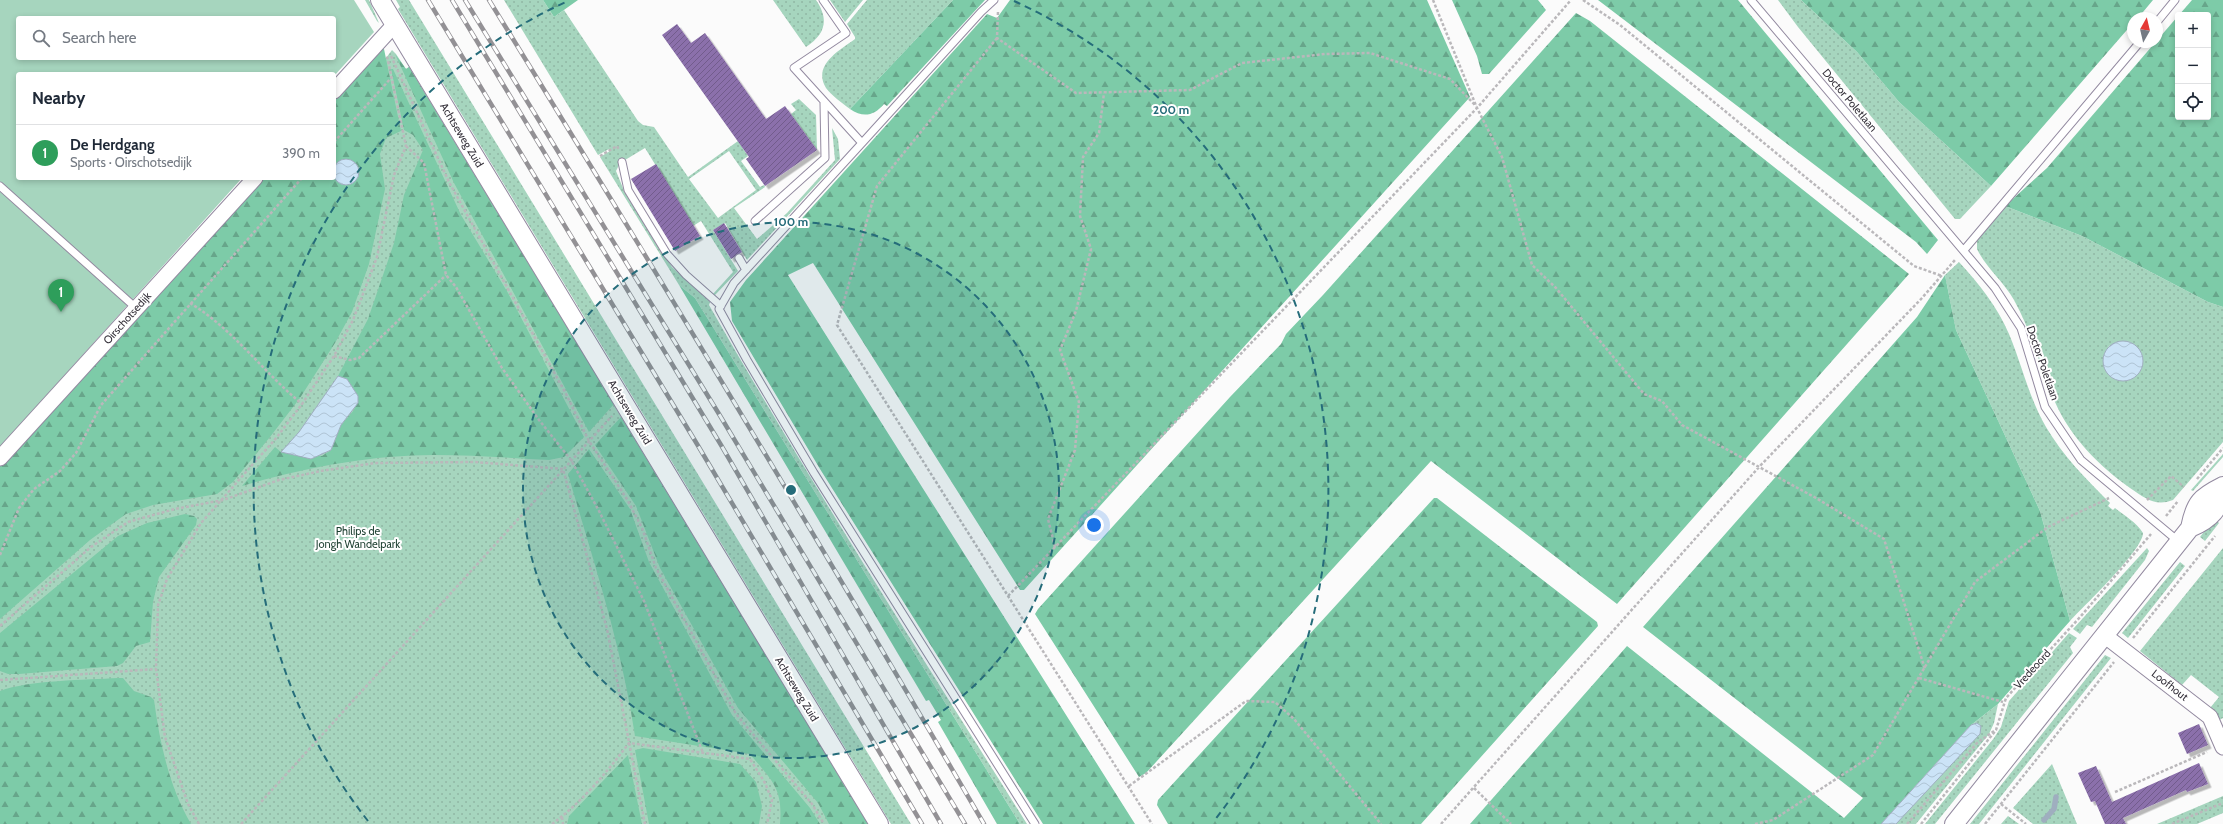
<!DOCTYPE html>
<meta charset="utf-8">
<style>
body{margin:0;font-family:Cabin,sans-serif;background:#f6f6f7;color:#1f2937}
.controls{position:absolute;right:12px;top:12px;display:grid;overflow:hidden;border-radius:4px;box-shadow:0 2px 6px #0003}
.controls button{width:36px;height:36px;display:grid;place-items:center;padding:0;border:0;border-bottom:1px solid #e0e1e3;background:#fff;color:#1f2937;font:20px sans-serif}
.compass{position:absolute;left:2127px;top:12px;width:36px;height:36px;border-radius:50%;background:#fff;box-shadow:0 2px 6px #0003;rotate:8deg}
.you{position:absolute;left:1094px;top:525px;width:14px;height:14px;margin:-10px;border:3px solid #fff;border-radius:50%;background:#1a73e8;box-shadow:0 0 0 6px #1a73e833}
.badge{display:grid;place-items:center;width:26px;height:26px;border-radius:50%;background:#d93025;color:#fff;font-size:13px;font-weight:700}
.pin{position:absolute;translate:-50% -33px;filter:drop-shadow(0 1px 2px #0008)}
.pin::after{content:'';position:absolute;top:21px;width:14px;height:12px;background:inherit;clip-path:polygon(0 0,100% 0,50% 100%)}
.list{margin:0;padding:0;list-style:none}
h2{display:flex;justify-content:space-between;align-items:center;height:52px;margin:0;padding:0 16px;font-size:17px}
h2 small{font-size:13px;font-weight:400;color:#747a83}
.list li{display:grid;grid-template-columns:26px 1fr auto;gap:12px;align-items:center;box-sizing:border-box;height:56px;padding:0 16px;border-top:1px solid #e0e1e3}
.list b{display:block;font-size:15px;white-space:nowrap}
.list p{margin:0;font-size:13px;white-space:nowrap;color:#747a83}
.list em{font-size:13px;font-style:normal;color:#747a83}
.icon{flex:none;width:22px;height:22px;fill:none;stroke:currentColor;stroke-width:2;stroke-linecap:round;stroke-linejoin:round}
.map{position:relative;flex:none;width:2223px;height:824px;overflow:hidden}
.search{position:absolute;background:#fff;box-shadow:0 2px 6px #0003;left:16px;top:16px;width:320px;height:44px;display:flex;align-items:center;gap:10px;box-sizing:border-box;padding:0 14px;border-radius:4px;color:#747a83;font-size:15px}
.panel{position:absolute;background:#fff;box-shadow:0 2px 6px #0003;left:16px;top:72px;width:320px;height:108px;border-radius:4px}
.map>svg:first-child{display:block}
.green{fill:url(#green-dots);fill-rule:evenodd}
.forest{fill:url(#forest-firs)}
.pitch{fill:#a6d5be;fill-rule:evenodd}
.water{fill:url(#water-waves);stroke:#9faebf}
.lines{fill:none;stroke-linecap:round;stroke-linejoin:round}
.stream{stroke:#9faebf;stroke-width:5.5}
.building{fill:url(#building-hatch);filter:url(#shadow)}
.service-casing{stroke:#938aa0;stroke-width:9}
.minor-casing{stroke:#938aa0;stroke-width:17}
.tertiary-casing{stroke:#938aa0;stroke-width:20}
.path{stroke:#bab8bb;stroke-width:2.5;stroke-dasharray:3 2;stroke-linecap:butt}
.service{stroke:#fff;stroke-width:7}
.minor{stroke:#fff;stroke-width:15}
.tertiary{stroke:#fff;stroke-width:18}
.rail-casing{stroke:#939195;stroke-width:4.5}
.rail{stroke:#fff;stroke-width:3;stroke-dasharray:9;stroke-linecap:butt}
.ring{fill:none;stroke:#256c7a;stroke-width:2;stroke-dasharray:7 5}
.labels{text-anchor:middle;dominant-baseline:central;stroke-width:4;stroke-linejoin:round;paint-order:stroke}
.street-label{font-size:11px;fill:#37333c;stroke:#fff}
.park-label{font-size:11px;fill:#1b3e2f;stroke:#fff}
.centre{fill:#256c7a;stroke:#fff;stroke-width:2}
.ring-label{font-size:12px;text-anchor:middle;font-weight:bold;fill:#256c7a;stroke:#fff;stroke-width:4;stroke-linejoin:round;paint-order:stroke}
</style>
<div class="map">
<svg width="2223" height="824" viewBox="0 0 2223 824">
<defs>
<pattern id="green-dots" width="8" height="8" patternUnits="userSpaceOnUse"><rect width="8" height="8" fill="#a6d5be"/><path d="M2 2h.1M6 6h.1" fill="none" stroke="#90b7a4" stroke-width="1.8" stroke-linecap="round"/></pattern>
<pattern id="forest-firs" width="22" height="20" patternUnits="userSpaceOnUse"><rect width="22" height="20" fill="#7dcba8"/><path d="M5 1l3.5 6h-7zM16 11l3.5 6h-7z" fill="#67a58a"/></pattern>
<pattern id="water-waves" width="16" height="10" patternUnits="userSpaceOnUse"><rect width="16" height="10" fill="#cbe3f7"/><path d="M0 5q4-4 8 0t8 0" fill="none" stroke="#afc3d5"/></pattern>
<pattern id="building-hatch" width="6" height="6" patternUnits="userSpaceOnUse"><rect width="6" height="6" fill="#8b6fab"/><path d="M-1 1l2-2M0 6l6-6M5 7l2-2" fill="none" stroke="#725c8c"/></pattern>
<filter id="shadow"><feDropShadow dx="3.5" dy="3.5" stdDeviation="0" flood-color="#0004"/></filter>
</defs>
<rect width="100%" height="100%" fill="#fbfbfb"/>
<path class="green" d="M365,0H369L379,23L377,21Z
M396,0H409L911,824H891L398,9L400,7Z
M504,0H543L554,17L564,10L638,121L643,125L654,127L688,177L738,141L748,156L741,161L760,187L764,185L765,187L734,208L757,239L787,213L835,160L832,128L838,139L840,159L747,260L725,223L713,230L738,271L715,295L713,294L733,272L701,221L693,226L645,148L620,163L616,171L625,193L672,267L710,302L709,305C809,481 919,652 1027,824H1020L695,298L679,285L600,157L610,151L609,149L598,155ZM729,151L756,190L718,218L689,179Z
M773,0H816C829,19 826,34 806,47Z
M830,0H863L845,22Z
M867,0H953L850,109C842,103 832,96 826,88C812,65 840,50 855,39V37L847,24Z
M1778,0H1801L1857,52L1899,102L1991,186L1960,219H1955L1798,27Z
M392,50L396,54L406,69L409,67L868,824H0V506L334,178L371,78Z
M799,99L816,115L817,150L791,114L796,110L791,104Z
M2005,206L2082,236L2208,302L2223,307V442L2173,500C2155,507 2145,498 2130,488C2099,466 2071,438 2055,402C2040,369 2032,332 2014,300C2004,282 1986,268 1977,249V240ZM2121,341L2143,361C2141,376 2130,383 2115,379L2103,358L2109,346Z
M1959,262C1979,284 1997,306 2009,334C2022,365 2029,398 2046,427C2063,456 2086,479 2110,503L2108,506L2113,510L2115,508C2125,516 2136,522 2143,533C2143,550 2084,606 2070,621L2040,511L1956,330L1945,275Z
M2223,454V457L2193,491L2191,490Z
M2214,519L2219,523L2205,541L2200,537Z
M2147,548L2149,551L2145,560L2092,627L2087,625L2080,634L2073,629Z
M2223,548V718L2219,720L2216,713L2210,708L2219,697L2191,675L2182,685L2140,651Z
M2180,562L2185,566L2128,638L2122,633Z
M2069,633L2077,638L2070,647L2073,653L1935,824H1925L1994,738L2001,727L2009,701Z
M2105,655L2111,658L1979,824H1970Z
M1998,704L1994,723L1989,734L1916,824H1896L1977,723L1971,725Z
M2052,764L2077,824H2033L2013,808Z
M2223,796V813L2197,824H2157Z
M2008,816L2019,824H2001Z"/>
<path class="forest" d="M543,0H578L554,17Z
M953,0H985L887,106L884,104C874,116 863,118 850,109Z
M1010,0H1427L1470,97L1024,590H1020L813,263L788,275L1135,824H1043L820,469L732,321L730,302L746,280L987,14L997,18Z
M1452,0H1538L1546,10L1489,74H1482L1477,56Z
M1598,0H1738L1938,240L1927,254L1916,242Z
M1801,0H2153L2138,18H2133V23L1991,186L1899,102L1857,52Z
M2192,0H2223V307L2208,302L2082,236L2005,206L2047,168L2178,16V117H2208V15H2179Z
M1576,13L1590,21L1909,274L1617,604L1431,461L1146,773L1139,777L1035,614L1038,609L1230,397L1281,344L1286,334L1323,295Z
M380,48L384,49L401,131L386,138L380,154L385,189L369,264L352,312L335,343L300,398L270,437L233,482L217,494L153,505L126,514L90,540L0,619V466L260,178H334V96Z
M395,54L406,69L409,67L614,404L589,432L454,183Z
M391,69H393L461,215L508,293L584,437L564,457L549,460C511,458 472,455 434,455C371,455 302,468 242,486L275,447L281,452L322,456L331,450L341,425L354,410L358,396L347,379L338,376L368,319L394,243L404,195L423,150L413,135L404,130Z
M1945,275L1956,330L2040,511L2070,621L2062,630L1998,704L1971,725L1881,824H1470L1627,646L1844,818L1863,798L1643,627L1917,317Z
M679,285L695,298L1020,824H997L938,722L941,720L929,700L926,701Z
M621,417L868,824H829L818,803L738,708L660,568L636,506L595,445Z
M589,449L630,509L649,562L732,715L810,808L820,824H780C783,788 772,781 750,754L635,736C622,647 593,560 568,474Z
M1434,498H1437L1597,622L1598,626L1421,824H1168L1157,805L1158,800Z
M185,514L194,516L197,519L196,525L159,577L153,602L150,642L136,646L123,663L117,666L19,674H8L0,671V633L118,536L147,523Z
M118,678H123L134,691L151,697L154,700C160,744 169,786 191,824H0V691C29,680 86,680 118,678Z
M643,748L740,764L756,782L762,806L759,824H649L635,750Z
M628,755L642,824H567L569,816Z"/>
<path class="pitch" d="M0,0H354L374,32L334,76V74H18V178H242L0,447ZM18,18H334V58H18Z"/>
<path class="water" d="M333 172a13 13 0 1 1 26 0a13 13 0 1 1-26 0Z
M2103 361a20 20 0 1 1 40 0a20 20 0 1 1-40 0Z
M338,376L347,379L358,396V403L341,425L331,450L311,459L281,452L299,432Z
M1977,723L1981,726L1980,734L1896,824H1881L1971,725Z"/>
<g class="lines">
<path class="stream" d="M2044,820L2054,809L2056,797"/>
</g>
<path class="building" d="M677,24L691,43L705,33L766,119L785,106L817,150L765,186L746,159L749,157L662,35Z
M656,164L700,236L675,251L631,179Z
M724,223L742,252L731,259L713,230Z
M2199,724L2208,745L2187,754L2178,733Z
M2199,763L2208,784L2187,792L2186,790L2123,818L2126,824H2105L2095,801L2091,802L2078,773L2096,766L2112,802Z"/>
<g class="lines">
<defs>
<path id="service" d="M823,0L846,33L794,68L862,143L734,283L719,309L747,360L814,473L1035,824
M1751,0L1995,288L2021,328L2045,407L2081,460L2178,541
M2157,22L2175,0
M862,143L981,12L994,0
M622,162L628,190L667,254L686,275L721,306
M0,186L136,308
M755,221L825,158L824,103
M1964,250L2140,42
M739,258L746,270"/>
<path id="minor" d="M334,91L395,24
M0,458L255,178
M2104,635L2210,717L2223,747"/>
<path id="tertiary" d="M380,0L879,824
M2190,528C2210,520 2221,509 2223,486
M1954,824L2190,528C2195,502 2201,497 2223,486"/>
</defs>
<use href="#service" class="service-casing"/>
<use href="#minor" class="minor-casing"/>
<use href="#tertiary" class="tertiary-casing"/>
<path class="path" d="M1433,0L1477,108L1502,157L1532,265L1556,288L1644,394L1662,401L1682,425L1816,498L1884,539L1925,669
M1583,0L1620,25L1914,266L1942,276
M998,12L997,38L1076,93L1190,90L1242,63L1325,54L1370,53L1450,79L1476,106
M997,38L877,186L837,325L1152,824
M391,56L449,182L566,394L589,441L627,499L642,528L656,568L736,714L812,804L824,824
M334,142L391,78
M406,146L424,163L446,275L456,287L502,368L539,420L571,460L599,511L644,601L703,753
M600,156L617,146L619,150
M190,303C234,330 263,372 302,404
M334,356L350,360L359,358L446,275
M2197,479L2223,448
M2147,500L2171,476L2184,487
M2166,516L2178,501
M1055,547L1048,519L1075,450L1079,402L1060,350L1076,311L1091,249L1080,216L1083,157L1099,133L1104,93
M0,555L19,508L34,489L60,471L76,453L101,405L302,178
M1008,596L1477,108L1571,0
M0,626L91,547L128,522L175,509L223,500L279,480L321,471L375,463L475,462L563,469L607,629L645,824
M2133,638L2215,536
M1919,678L2003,702
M0,680L156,669
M1129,786L1246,701L1275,702L1294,719L1381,824
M1474,788L1511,824
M2115,792L2207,752
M2001,804L2026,824
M562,817L563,824
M199,824L188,804L165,737L156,669L158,605L167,579L201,523L277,437L302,404L334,356L353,320L377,257L394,175L406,146L387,56
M241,824L612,416
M552,824C581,803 607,772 629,743L750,759L765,783L772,800L767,824
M1441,824L1759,467L1922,298L1955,260
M1755,824L1773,820L1873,755L1975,582L2048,527L2109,498
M1907,824L1977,743L1994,731
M1921,824L1996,730L2006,698L2081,616L2151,534
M1985,824L2114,662
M2172,824L2223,803"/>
<use href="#service" class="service"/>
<use href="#minor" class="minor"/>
<use href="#tertiary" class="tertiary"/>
<defs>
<path id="rail" d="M428,0L697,444L922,824
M452,0L721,445L941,824
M465,0L719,414L965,824
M489,0C657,273 823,547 984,824"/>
</defs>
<use href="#rail" class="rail-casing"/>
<use href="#rail" class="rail"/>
</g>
<circle cx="791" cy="490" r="268" fill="#256c7a" fill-opacity=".12"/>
<g class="ring">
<circle cx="791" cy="490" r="268"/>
<path d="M368 821A537 537 0 0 1 568 1M1014 1A537 537 0 0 1 1214 821"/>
</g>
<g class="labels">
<g class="street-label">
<text transform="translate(1850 100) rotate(50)">Doctor Poletlaan</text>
<text transform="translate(462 135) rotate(59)">Achtseweg Zuid</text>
<text transform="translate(127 318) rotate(-48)">Oirschotsedijk</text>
<text transform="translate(2043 363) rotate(71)">Doctor Poletlaan</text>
<text transform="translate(630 412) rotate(59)">Achtseweg Zuid</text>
<text transform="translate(2032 669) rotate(-48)">Vredeoord</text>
<text transform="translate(2170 685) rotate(38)">Loofhout</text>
<text transform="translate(797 689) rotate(59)">Achtseweg Zuid</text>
</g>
<g class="park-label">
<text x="358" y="531">Philips de<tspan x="358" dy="13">Jongh Wandelpark</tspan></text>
</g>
</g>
<circle cx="791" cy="490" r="6" class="centre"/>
<g class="ring-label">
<text x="1171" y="114">200 m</text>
<text x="791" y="226">100 m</text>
</g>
</svg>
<div class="controls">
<button>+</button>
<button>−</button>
<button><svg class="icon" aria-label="locate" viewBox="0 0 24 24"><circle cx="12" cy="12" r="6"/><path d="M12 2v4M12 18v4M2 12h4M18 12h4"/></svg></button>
</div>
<svg class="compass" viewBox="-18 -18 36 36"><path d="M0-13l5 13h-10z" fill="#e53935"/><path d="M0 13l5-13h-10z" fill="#747a83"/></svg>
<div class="you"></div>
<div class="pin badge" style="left:61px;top:312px;background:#2e9e5b">1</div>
<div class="search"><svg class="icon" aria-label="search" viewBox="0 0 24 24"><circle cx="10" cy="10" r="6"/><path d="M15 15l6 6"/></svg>Search here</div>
<section class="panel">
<h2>Nearby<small></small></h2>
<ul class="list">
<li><span class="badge" style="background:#2e9e5b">1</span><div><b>De Herdgang</b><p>Sports · Oirschotsedijk</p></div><em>390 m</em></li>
</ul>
</section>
</div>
